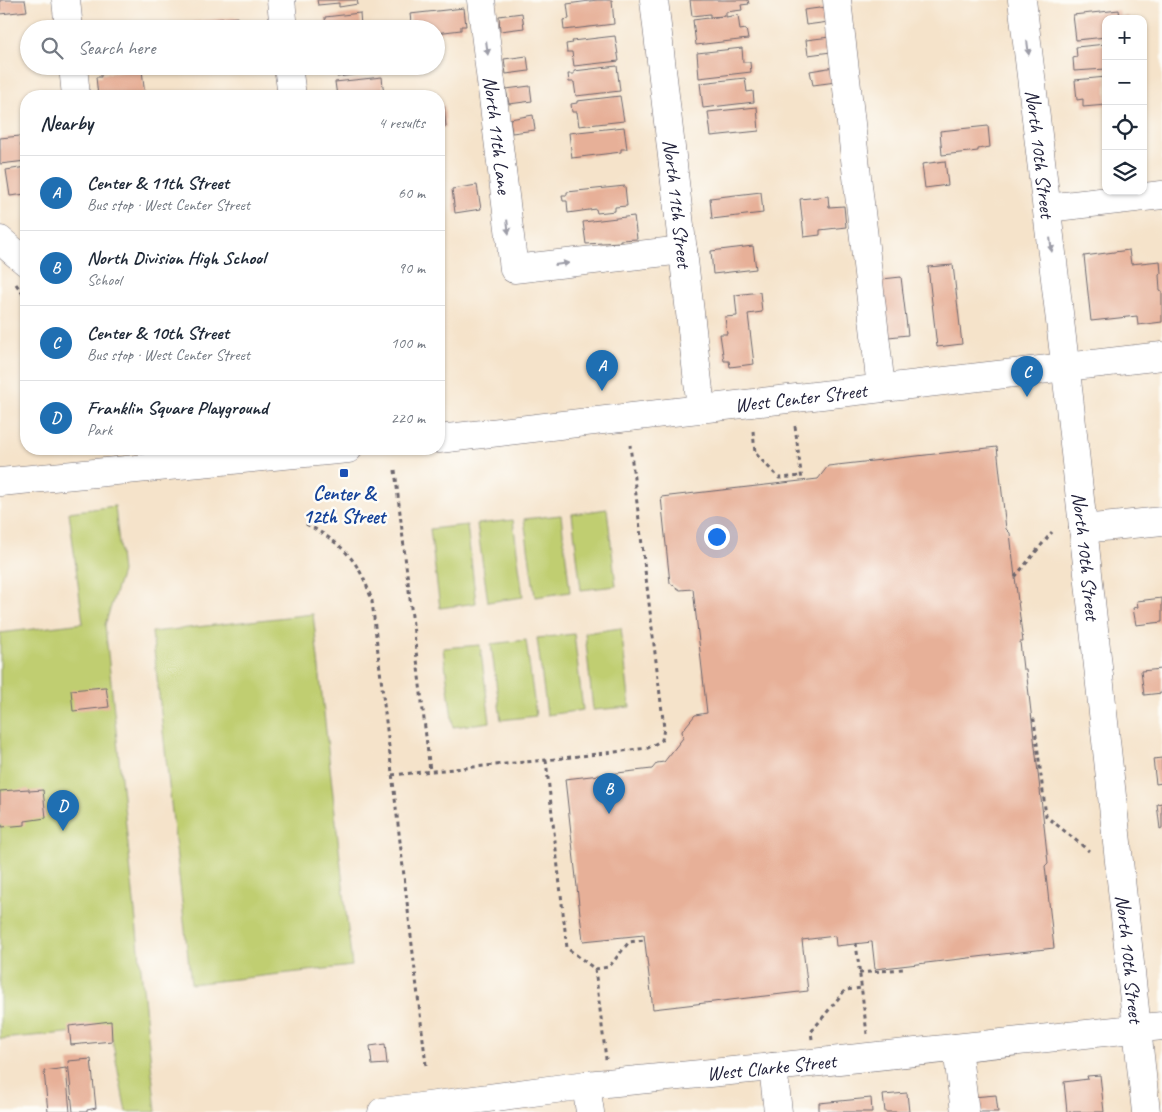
<!DOCTYPE html>
<meta charset="utf-8">
<style>
body{margin:0;font-family:Caveat,sans-serif;background:#f2f2f3;color:#1f2937}
.controls{position:absolute;right:15px;top:15px;display:grid;overflow:hidden;border-radius:10px;box-shadow:0 1px 4px #0004}
.controls button{width:45px;height:45px;display:grid;place-items:center;padding:0;border:0;border-bottom:1px solid #e0e1e3;background:#fff;color:#1f2937;font:25px sans-serif}
.you{position:absolute;left:716px;top:536px;width:18px;height:18px;margin:-12px;border:4px solid #fff;border-radius:50%;background:#1a73e8;box-shadow:0 0 0 8px #1a73e833}
.badge{display:grid;place-items:center;width:32px;height:32px;border-radius:50%;background:#1f6fb2;color:#fff;font-size:16px;font-weight:700}
.pin{position:absolute;translate:-50% -41px;filter:drop-shadow(0 1px 2px #0008)}
.pin::after{content:'';position:absolute;top:26px;width:18px;height:15px;background:inherit;clip-path:polygon(0 0,100% 0,50% 100%)}
.list{margin:0;padding:0;list-style:none}
h2{display:flex;justify-content:space-between;align-items:center;height:65px;margin:0;padding:0 20px;font-size:21px}
h2 small{font-size:16px;font-weight:400;color:#747a83}
.list li{display:grid;grid-template-columns:32px 1fr auto;gap:15px;align-items:center;box-sizing:border-box;height:75px;padding:0 20px;border-top:1px solid #e0e1e3}
.list b{display:block;font-size:19px;white-space:nowrap}
.list p{margin:0;font-size:16px;white-space:nowrap;color:#747a83}
.list em{font-size:16px;font-style:normal;color:#747a83}
.icon{flex:none;width:28px;height:28px;fill:none;stroke:currentColor;stroke-width:2;stroke-linecap:round;stroke-linejoin:round}
.map{position:relative;flex:none;width:1162px;height:1112px;overflow:hidden}
.search{position:absolute;background:#fff;box-shadow:0 1px 4px #0004;left:20px;top:20px;width:425px;height:55px;display:flex;align-items:center;gap:12px;box-sizing:border-box;padding:0 18px;border-radius:28px;color:#747a83;font-size:19px}
.panel{position:absolute;background:#fff;box-shadow:0 1px 4px #0004;left:20px;top:90px;width:425px;height:365px;border-radius:20px}
.map>svg:first-child{display:block}
.green{fill:#c0ce71;stroke:#717856}
.building{fill:#e7b098}
.lines{fill:none;stroke-linecap:round;stroke-linejoin:round}
.minor-casing{stroke:#6c666d;stroke-width:29}
.path{stroke:#6c666d;stroke-width:3;stroke-dasharray:4 4;stroke-linecap:butt}
.minor{stroke:#fff;stroke-width:28}
.oneway{fill:#9c9ca7}
.transit-dot{fill:#1a4fb4;stroke:#fdfcf7;stroke-width:2}
.labels{text-anchor:middle;dominant-baseline:central;stroke-width:5;stroke-linejoin:round;paint-order:stroke}
.street-label{font-size:20px;fill:#22223b;stroke:#fdfcf7}
.transit-label{font-size:20px;font-weight:bold;fill:#164399;stroke:#fdfcf7}
</style>
<div class="map">
<svg width="1162" height="1112" viewBox="0 0 1162 1112">
<rect width="100%" height="100%" fill="#fdfcf7"/>
<filter id="ink" filterUnits="userSpaceOnUse"><feTurbulence type="fractalNoise" baseFrequency=".02" numOctaves="2"/><feDisplacementMap in="SourceGraphic" scale="10" xChannelSelector="R" yChannelSelector="G"/><feConvolveMatrix kernelMatrix="1 2 1 2 8 2 1 2 1" color-interpolation-filters="sRGB"/></filter>
<filter id="wash" filterUnits="userSpaceOnUse"><feTurbulence type="fractalNoise" baseFrequency=".0096" numOctaves="4" result="noise"/><feDisplacementMap in="SourceGraphic" scale="20" xChannelSelector="R" yChannelSelector="G"/><feGaussianBlur stdDeviation="1.12" result="paint"/><feColorMatrix in="noise" values="0 0 0 0 0 0 0 0 0 0 0 0 0 0 0 0 0 1.4 0 .05"/><feComposite in="paint" operator="in"/></filter>
<g filter="url(#wash)">
<rect width="100%" height="100%" fill="#f5e3ca"/>
<path class="green" d="M115,506L122,572L105,625L156,1112H126L110,1029L0,1039V633L83,623L69,512Z
M607,509L616,586L581,590L572,514Z
M561,515L570,592L535,597L524,519Z
M513,520L523,597L488,602L477,524Z
M467,525L476,603L440,608L430,529Z
M313,614L352,966L191,984L152,632Z
M621,628L630,707L593,710L585,633Z
M574,634L583,710L547,715L537,638Z
M526,640L536,716L501,720L491,644Z
M480,645L490,722L453,727L443,648Z"/>
<g id="blocks">
<path class="building" d="M0,0H25L27,11L0,14Z
M317,0H357L358,4L339,7V3L318,5Z
M597,0H612L614,24L564,30L563,20L569,19L567,4Z
M690,0H748L749,4L741,5L742,10L726,12V17L738,15L740,30L746,29L748,39L696,45L693,20L724,16L710,17V14L692,16Z
M827,7L829,22L806,25L804,10Z
M464,8L466,26H461V30L436,33V29H412L410,14Z
M1119,10L1120,17L1128,16L1129,19H1106V37L1076,40L1073,15Z
M360,13L361,26H358V29H326L325,17Z
M522,13L524,28L500,31L499,16Z
M238,17L240,29H193L192,22Z
M615,36L619,61L574,66L572,52H567L566,44L573,43L572,41Z
M830,37L831,52L808,55L806,40Z
M1106,44V69L1074,71L1073,58L1077,57L1076,47Z
M742,48L743,62H750L751,72L699,78L697,53Z
M527,56L529,71L506,74L504,59Z
M331,66H384L385,71L337,77V72L332,73Z
M617,66L620,91L576,96L574,82H569L568,74H574V71Z
M834,67L836,82L813,85L810,71Z
M142,70L145,96H98L96,77H101V74Z
M382,77L384,96H337L335,82Z
M1106,77V105L1083,107V99L1077,100L1075,80Z
M745,78L747,92L753,91L754,102L703,108L700,83Z
M530,86L532,101L509,104L506,89Z
M620,96L624,121L579,126L577,112H572L571,104L577,103V101Z
M444,106L446,127L439,128V107Z
M757,107L759,131L711,136L708,112Z
M533,115L535,130L512,133L510,119Z
M988,126L990,147L978,149V151L942,155L940,131Z
M624,127L627,149H621V152L572,158L569,133Z
M20,136L21,147L26,146V161L0,164V138Z
M945,161L948,185L925,188L922,164Z
M26,167V194L10,196L6,170Z
M477,185L481,209L455,213L452,189Z
M625,186L627,206L615,207V211L597,213L596,209L568,213L567,201H563L562,195H567V192Z
M761,192L763,213L712,219L710,198Z
M828,196L829,207L844,206L846,227L820,230V235L804,237L800,199Z
M634,216L637,239L620,240V242L586,244L583,222Z
M753,246L756,269L713,274L711,251Z
M1129,250L1131,264L1160,261L1161,273L1159,275L1160,290L1162,291V322L1138,325L1137,316L1091,321L1084,256Z
M953,265L962,344L937,347L928,267Z
M901,277L908,335L879,338L873,280Z
M760,292L762,312L748,314L754,364L730,367L729,361H724L720,334H727L725,317L737,316L735,295Z
M997,447L1006,529L1010,533L1015,577L1023,642H1020L1023,669H1026L1043,816L1048,863L1045,866L1054,948L875,969L872,942L836,946L835,936L802,940L808,991L653,1009L644,935L583,941L565,779L652,769L657,763L664,762L683,738L682,731L695,715L707,713L693,589L680,590L670,583L661,497L818,479L828,466Z
M1162,598V622L1136,625L1133,608L1138,607L1137,601Z
M1162,669V693L1144,695L1141,671Z
M104,687H106L109,707L73,711L71,690Z
M1162,758V783L1156,784L1153,759Z
M29,789V791L43,790L46,818L25,821V825L2,827V825H0V791Z
M1162,803V828L1160,829L1157,804Z
M111,1021L112,1041L71,1045L69,1026Z
M385,1044L387,1064L372,1065L370,1046Z
M91,1059L96,1108L87,1110V1112H73L68,1061Z
M66,1068L70,1112H48L44,1071Z
M1100,1075L1104,1112H1067L1064,1082L1088,1079L1087,1076Z
M907,1093L909,1112H885L883,1095Z
M996,1095L998,1112H974L973,1097Z
M871,1098L872,1112H819V1103Z"/>
</g>
</g>
<g filter="url(#ink)">
<use href="#blocks" fill-opacity="0" stroke="#6c666d" stroke-width="1"/>
<g class="lines">
<defs>
<g id="minor">
<path d="M66,0L69,29"/>
<path d="M281,0L284,29"/>
<path id="s1" d="M481,0L514,269L683,250"/>
<path id="s2" d="M654,0L701,408"/>
<path d="M837,0L881,388"/>
<path id="s3" d="M1022,0L1069,397L1146,1112"/>
<path d="M73,66L76,96"/>
<path d="M288,66L292,96"/>
<path d="M1047,208L1162,195"/>
<path d="M0,240L26,262"/>
<path id="s4" d="M439,439L1162,356"/>
<path d="M0,482L348,449"/>
<path d="M1083,529L1162,521"/>
<path d="M957,1048L965,1112"/>
<path d="M773,1067L778,1112"/>
<path d="M586,1085L590,1112"/>
<path id="s5" d="M382,1112L586,1085L773,1067L1162,1026"/>
</g>
</defs>
<use href="#minor" class="minor-casing"/>
<path class="path" d="M16,284L26,298
M795,426L802,481
M753,431L755,453L779,478L802,476
M395,470L430,771
M306,524C342,543 360,561 372,601L426,1065
M1015,577L1052,532
M1032,720H1034L1046,816L1089,851
M546,760L567,948L595,969L606,1059
M392,775L546,760L648,748L662,740L664,728L630,445
M856,943L867,1034
M595,969L609,967L629,942L645,940
M859,973L903,969
M812,1039L811,1032L845,990L861,988"/>
<use href="#minor" class="minor"/>
</g>
<defs><path id="oneway-solid" d="M-6-.8H1V-3.2L6.5 0L1 3.2V.8H-6Z" transform="scale(1.25)"/></defs>
<g class="oneway">
<use href="#oneway-solid" transform="translate(487 48) rotate(83)"/>
<use href="#oneway-solid" transform="translate(1028 48) rotate(83)"/>
<use href="#oneway-solid" transform="translate(508 227) rotate(83)"/>
<use href="#oneway-solid" transform="translate(1051 245) rotate(83)"/>
<use href="#oneway-solid" transform="translate(562 264) rotate(-7)"/>
</g>
</g>
<rect class="transit-dot" x="339" y="468" width="10" height="10" rx="2.5"/>
<g class="labels">
<g class="street-label">
<text stroke="none"><textPath href="#s1" startOffset="136">North 11th Lane</textPath></text>
<text stroke="none"><textPath href="#s3" startOffset="155">North 10th Street</textPath></text>
<text stroke="none"><textPath href="#s2" startOffset="205">North 11th Street</textPath></text>
<text stroke="none"><textPath href="#s4" startOffset="364">West Center Street</textPath></text>
<text stroke="none"><textPath href="#s3" startOffset="560">North 10th Street</textPath></text>
<text stroke="none"><textPath href="#s3" startOffset="965">North 10th Street</textPath></text>
<text stroke="none"><textPath href="#s5" startOffset="392">West Clarke Street</textPath></text>
</g>
<g class="transit-label">
<text x="344" y="493">Center &amp;<tspan x="344" dy="23">12th Street</tspan></text>
</g>
</g>
</svg>
<div class="controls">
<button>+</button>
<button>−</button>
<button><svg class="icon" aria-label="locate" viewBox="0 0 24 24"><circle cx="12" cy="12" r="6"/><path d="M12 2v4M12 18v4M2 12h4M18 12h4"/></svg></button>
<button><svg class="icon" aria-label="layers" viewBox="0 0 24 24"><path d="M12 4l9 5-9 5-9-5zM3 14l9 5 9-5"/></svg></button>
</div>
<div class="you"></div>
<div class="pin badge" style="left:602px;top:391px">A</div>
<div class="pin badge" style="left:609px;top:814px">B</div>
<div class="pin badge" style="left:1027px;top:397px">C</div>
<div class="pin badge" style="left:63px;top:831px">D</div>
<div class="search"><svg class="icon" aria-label="search" viewBox="0 0 24 24"><circle cx="10" cy="10" r="6"/><path d="M15 15l6 6"/></svg>Search here</div>
<section class="panel">
<h2>Nearby<small>4 results</small></h2>
<ul class="list">
<li><span class="badge">A</span><div><b>Center &amp; 11th Street</b><p>Bus stop · West Center Street</p></div><em>60 m</em></li>
<li><span class="badge">B</span><div><b>North Division High School</b><p>School</p></div><em>90 m</em></li>
<li><span class="badge">C</span><div><b>Center &amp; 10th Street</b><p>Bus stop · West Center Street</p></div><em>100 m</em></li>
<li><span class="badge">D</span><div><b>Franklin Square Playground</b><p>Park</p></div><em>220 m</em></li>
</ul>
</section>
</div>
